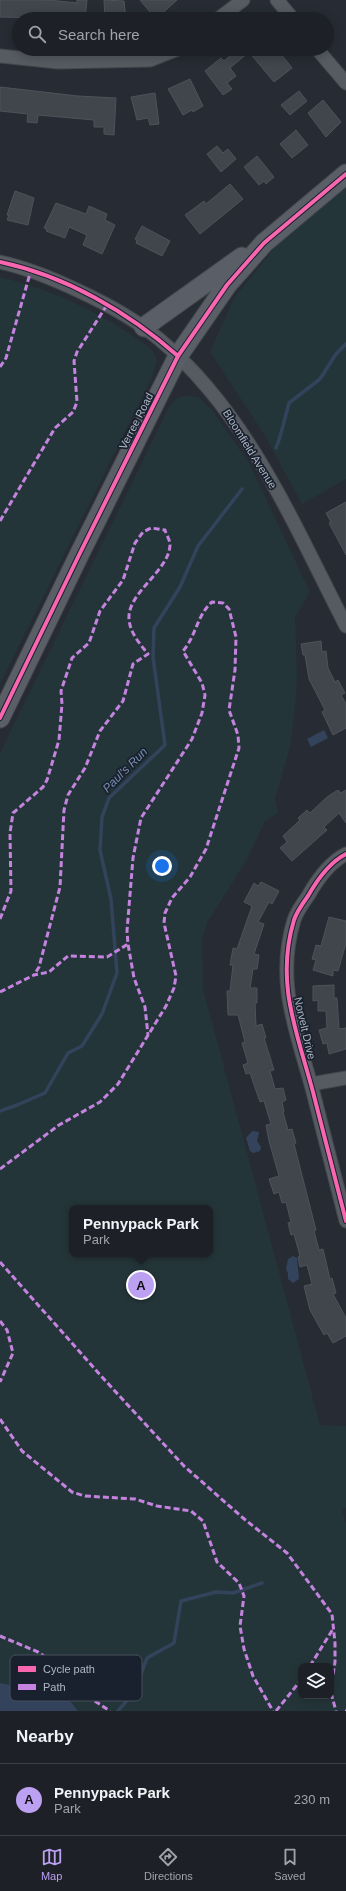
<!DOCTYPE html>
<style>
body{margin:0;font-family:Helvetica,sans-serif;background:#2a2d32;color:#f1f3f6}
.controls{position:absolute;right:12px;bottom:12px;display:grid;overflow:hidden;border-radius:8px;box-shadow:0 2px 10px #0003}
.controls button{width:36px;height:36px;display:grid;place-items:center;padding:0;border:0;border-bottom:1px solid #3b3e43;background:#1d2026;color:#f1f3f6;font:20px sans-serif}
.you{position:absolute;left:162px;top:866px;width:14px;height:14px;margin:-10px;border:3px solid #fff;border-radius:50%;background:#1a73e8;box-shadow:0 0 0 6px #1a73e833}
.badge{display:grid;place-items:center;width:26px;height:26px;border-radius:50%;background:#bca0f2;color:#111;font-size:13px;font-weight:700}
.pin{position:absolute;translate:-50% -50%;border:2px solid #fff;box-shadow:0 1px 4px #0006}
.popup{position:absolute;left:69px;top:1205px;width:144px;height:52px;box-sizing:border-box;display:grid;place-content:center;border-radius:8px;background:#1d2026;filter:drop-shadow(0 1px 3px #0005);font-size:13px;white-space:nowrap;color:#a0a3a7}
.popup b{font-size:15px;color:#f1f3f6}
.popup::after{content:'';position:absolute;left:50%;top:100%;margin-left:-8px;border:8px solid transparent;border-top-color:#1d2026}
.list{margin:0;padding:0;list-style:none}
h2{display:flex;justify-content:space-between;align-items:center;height:52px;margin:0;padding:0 16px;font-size:17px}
h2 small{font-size:13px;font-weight:400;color:#a0a3a7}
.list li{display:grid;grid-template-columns:26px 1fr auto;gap:12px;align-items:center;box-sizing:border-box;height:72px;padding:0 16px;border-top:1px solid #3b3e43}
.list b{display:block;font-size:15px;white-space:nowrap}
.list p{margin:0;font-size:13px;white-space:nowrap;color:#a0a3a7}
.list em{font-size:13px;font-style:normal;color:#a0a3a7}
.icon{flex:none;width:22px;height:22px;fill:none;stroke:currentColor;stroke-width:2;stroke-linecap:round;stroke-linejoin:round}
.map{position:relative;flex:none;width:346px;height:1711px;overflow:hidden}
.search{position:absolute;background:#1d2026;box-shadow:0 2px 10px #0003;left:12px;right:12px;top:12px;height:44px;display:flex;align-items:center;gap:10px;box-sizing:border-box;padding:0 14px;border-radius:22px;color:#a0a3a7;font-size:15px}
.sheet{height:124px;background:#1d2026}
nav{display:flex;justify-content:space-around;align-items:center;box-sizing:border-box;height:56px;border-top:1px solid #3b3e43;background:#1d2026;font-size:11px;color:#a0a3a7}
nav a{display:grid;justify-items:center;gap:2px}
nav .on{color:#bca0f2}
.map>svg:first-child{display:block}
.green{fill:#243539;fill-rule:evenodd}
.water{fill:#33435c}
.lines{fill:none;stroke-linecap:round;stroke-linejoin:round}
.stream{stroke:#33435c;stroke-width:3.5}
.building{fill:#41454c;stroke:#4e535b}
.minor-casing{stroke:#42464c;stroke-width:15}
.secondary-casing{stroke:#42464c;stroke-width:21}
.minor{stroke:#565a61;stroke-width:13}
.secondary{stroke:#5a5e66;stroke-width:19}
.quiet{stroke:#c483df;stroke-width:3;stroke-dasharray:6 3;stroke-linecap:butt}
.cycleway-casing{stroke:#1a212e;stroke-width:6}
.cycleway{stroke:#f766af;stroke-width:4}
.labels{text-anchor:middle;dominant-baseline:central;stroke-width:3.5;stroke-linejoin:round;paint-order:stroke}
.street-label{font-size:11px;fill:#afb7c5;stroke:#1a212e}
.water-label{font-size:12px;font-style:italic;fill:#768dae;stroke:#1a212e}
.key{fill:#1a212e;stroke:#474e5b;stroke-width:1}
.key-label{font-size:11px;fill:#afb7c5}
</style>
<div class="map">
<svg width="346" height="1711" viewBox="0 0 346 1711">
<rect width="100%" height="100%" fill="#272b33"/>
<path class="green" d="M346,184V479L302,504L264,434L210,352L234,298L290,229Z
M0,277C48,289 93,308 134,337C143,343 154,349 157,360L152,377L0,684Z
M184,396L198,397L212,410L249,463L310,592L295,617L297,676L295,707L290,747L275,799L278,813L265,821L246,861L207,923L202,939L203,989L320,1425L346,1426V1508L342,1510L346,1523V1711H0V753L168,409L176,399ZM72,1208H210V1254H72ZM301,1666H331V1696H301Z"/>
<path class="water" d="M324,730L328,738L311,747L307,739Z
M252,1131L259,1132L257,1141L261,1147L260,1151L253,1153L250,1151L246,1138Z
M293,1256L297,1258L299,1279L293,1283L288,1279V1273L286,1269L288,1259Z
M0,1683L66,1696L78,1711H0Z"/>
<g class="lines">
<path class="stream" d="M276,448L280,437L289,403L320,379L336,354L346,344
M0,1111L17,1105L45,1093L68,1053L82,1046L102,1014L117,973L111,899L100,850L102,817L109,798L165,745L153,657L154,628L180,587L198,546L242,489
M118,1711L134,1692L147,1658L174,1643L181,1601L216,1592L233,1593L262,1583"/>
</g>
<path class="building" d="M0,0H49L77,3V0H87L85,19L0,17Z
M104,0L124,1L126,19H105Z
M140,0H177L156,19Z
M238,49H277L292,68L274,82L249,52L230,68L236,76L227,83L232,89L223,95L205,71L221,58L224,61Z
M190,79L203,106L193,112L192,110L183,115L168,89Z
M0,87L78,96L116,98L114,135L104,134V127H94V120L38,115L37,123L27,122L28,114L0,111Z
M299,91L307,101L290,115L281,105Z
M155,93L159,124L150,125L148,118L137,120L131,97Z
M323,100L341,122L326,137L308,113Z
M296,130L308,145L292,158L280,144Z
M217,146L223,153L228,149L236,159L221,172L207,154Z
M257,156L274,177L266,184L264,181L259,185L244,167Z
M230,184L243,199L200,234L185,215L204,201L206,204Z
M15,191L34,198L28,225L7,220L9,215H7Z
M56,203L86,214L89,206L107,214L105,220L115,225L102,254L83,245L87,235L69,227L65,238L46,231L47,229L44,228Z
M142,226L170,241L162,256L136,243L137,240L135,239Z
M346,502V555L329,523L331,522L326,513Z
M321,641L322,652L326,651L328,668L335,682L338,680L345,693L341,695L346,704V728L333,735L322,712L325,710L309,679L305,655H303L301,644Z
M338,790L341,793L346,790V823L339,813L324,827L327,830L292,861L280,848L287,842L283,836L300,820L298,818L307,810L310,813L327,797Z
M261,882L279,891L272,904L269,902L258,922L264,924L254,954L259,955L257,969H253L250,988H257V1003H255L256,1026L262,1024L266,1038H264L274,1070L270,1071L275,1089L283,1088L286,1100L282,1102L284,1112H283L288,1130L292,1129L296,1143L294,1144L316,1230L314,1231L319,1250L323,1249L330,1279L332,1278L336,1293L333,1294L346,1318V1336L333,1343L327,1333L324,1335L310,1310L304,1286L312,1284L307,1265L300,1267L298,1257L300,1256L294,1234L291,1235L288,1223L291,1222L286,1202L282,1203L279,1192L274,1194L269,1179L279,1176L269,1141L266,1125L271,1124L264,1101L260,1102L250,1073L246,1074L243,1065L248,1063L242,1043L245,1042L238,1015H228L227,991H230L233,965H230L233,948L237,949L252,906L244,902L254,883L258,886Z
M329,917L346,921V943L338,971L333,970V976L313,970L316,960L312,959L316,945L321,946Z
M334,985V998H337L339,1029L346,1028V1049L329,1054L327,1043L323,1044L319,1030L327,1028L326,1011H318V1000L313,1001V986Z"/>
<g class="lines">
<defs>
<path id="minor" d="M277,0L293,19
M218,19L243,0
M317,49L346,83
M0,56L58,62L150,60L178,49
M0,262C28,268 54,279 79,291C107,304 136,320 159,339C248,413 294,525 346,626
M346,854C330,862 317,880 308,896C303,903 297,911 294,920C275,983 297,1032 313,1092C324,1135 335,1178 346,1221
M311,1084L346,1078"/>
<path id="secondary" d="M144,327L242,257
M0,718L80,553L178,356L227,285L264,243L346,174"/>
</defs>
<use href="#minor" class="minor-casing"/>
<use href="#secondary" class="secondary-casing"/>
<use href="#minor" class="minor"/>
<use href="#secondary" class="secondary"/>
<path class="quiet" d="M0,367L6,358L31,270
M0,521L55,428L73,412L77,402L74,361L77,352L107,305
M0,919L11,891L10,833L13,813L43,787L47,780L59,740L62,704L61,691L72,658L89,643L100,611L123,580L135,543L143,532L151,528L165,530C166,534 170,540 170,545C169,571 127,593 129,619C130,633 140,644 148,654L133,664L123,701L100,731L85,768L68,795L64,810L60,887L39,967L34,975
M0,992L34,975L49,972L68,956L107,957L128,944
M0,1169L59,1125L100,1102L118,1084L166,1006L174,988L176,976L164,923L165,913L172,898L190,877L206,849L239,748L238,735L229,710L235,670L236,637L229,609L223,603L212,602C197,615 196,636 183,651L202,683L205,695L202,713L192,739L141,818L133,858L127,931L128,944L134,978L145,1007L148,1035
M0,1262L102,1377L184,1466L243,1518L287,1553L332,1614L335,1643V1662L331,1688
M0,1321L7,1330L13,1353L0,1382
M0,1419L22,1451L72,1492L85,1496L135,1499L157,1506L191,1511L203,1521L217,1562L239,1583L244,1596L240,1626L244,1649L253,1676L273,1711
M0,1636L38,1652L69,1673L90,1698L110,1711
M310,1666L333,1629
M331,1693L336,1711
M276,1711L301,1680
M345,1711H346"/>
<defs>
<path id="cycleway" d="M0,262C66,276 128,312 178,356
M0,718L80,553L178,356L227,285L264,243L346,174
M346,854C330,862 317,880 308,896C303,903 297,911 294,920C275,983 297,1032 313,1092C324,1135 335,1178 346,1221"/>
</defs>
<use href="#cycleway" class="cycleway-casing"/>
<use href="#cycleway" class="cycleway"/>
</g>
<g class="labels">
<g class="street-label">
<text transform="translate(136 421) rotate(-63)">Verree Road</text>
<text transform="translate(250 449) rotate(58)">Bloomfield Avenue</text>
<text transform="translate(305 1028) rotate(77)">Norvelt Drive</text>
</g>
<g class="water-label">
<text transform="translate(125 770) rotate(-45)">Paul's Run</text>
</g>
</g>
<rect x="10" y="1655" width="132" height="46" rx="6" class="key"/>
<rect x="18" y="1666" width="18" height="6" fill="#f766af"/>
<rect x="18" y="1684" width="18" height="6" fill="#c483df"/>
<g class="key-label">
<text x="43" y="1673">Cycle path</text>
<text x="43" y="1691">Path</text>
</g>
</svg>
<div class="controls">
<button><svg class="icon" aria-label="layers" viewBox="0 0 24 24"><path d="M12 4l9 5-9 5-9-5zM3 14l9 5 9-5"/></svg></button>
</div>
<div class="you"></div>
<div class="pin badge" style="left:141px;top:1285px">A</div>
<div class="popup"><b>Pennypack Park</b>Park</div>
<div class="search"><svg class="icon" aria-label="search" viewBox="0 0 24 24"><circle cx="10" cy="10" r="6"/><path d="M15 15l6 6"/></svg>Search here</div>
</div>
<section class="sheet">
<h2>Nearby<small></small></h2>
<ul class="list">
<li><span class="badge">A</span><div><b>Pennypack Park</b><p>Park</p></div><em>230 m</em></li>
</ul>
</section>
<nav>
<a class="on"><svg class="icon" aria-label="map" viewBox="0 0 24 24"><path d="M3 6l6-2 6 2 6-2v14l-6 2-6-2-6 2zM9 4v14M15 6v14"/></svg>Map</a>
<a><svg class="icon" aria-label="directions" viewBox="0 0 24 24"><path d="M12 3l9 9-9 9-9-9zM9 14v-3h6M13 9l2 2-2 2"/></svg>Directions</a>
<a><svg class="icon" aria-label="saved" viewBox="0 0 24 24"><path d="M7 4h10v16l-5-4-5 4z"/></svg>Saved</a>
</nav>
